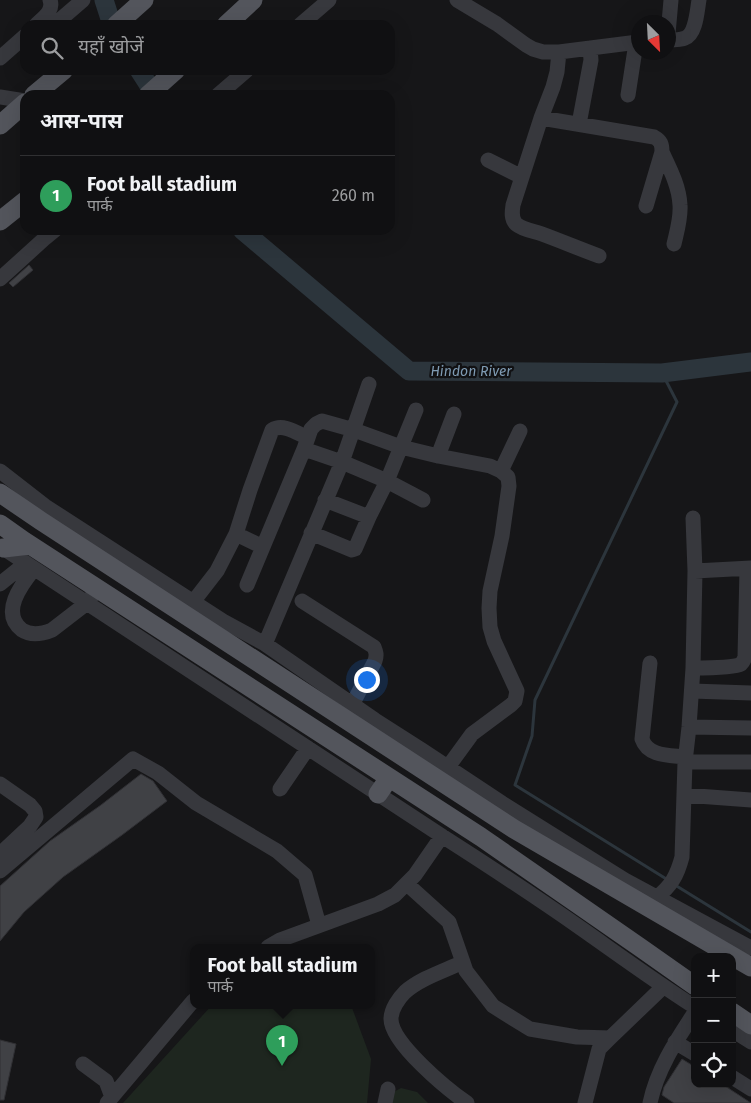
<!DOCTYPE html>
<html lang="hi">
<meta charset="utf-8">
<style>
body{margin:0;font-family:"Fira Sans","Noto Sans Devanagari",sans-serif;background:#19191b;color:#f1f3f6}
.controls{position:absolute;right:15px;bottom:15px;display:grid;overflow:hidden;border-radius:10px;box-shadow:0 5px 20px #0002}
.controls button{width:45px;height:45px;display:grid;place-items:center;padding:0;border:0;border-bottom:1px solid #303032;background:#101012;color:#f1f3f6;font:25px sans-serif}
.compass{position:absolute;left:631px;top:15px;width:45px;height:45px;border-radius:50%;background:#101012;box-shadow:0 5px 20px #0002;rotate:156deg}
.you{position:absolute;left:366px;top:679px;width:18px;height:18px;margin:-12px;border:4px solid #fff;border-radius:50%;background:#1a73e8;box-shadow:0 0 0 8px #1a73e833}
.badge{display:grid;place-items:center;width:32px;height:32px;border-radius:50%;background:#0f766e;color:#fff;font-size:16px;font-weight:700}
.pin{position:absolute;translate:-50% -41px;filter:drop-shadow(0 1px 2px #0008)}
.pin::after{content:'';position:absolute;top:26px;width:18px;height:15px;background:inherit;clip-path:polygon(0 0,100% 0,50% 100%)}
.popup{position:absolute;left:190px;top:944px;width:185px;height:65px;box-sizing:border-box;display:grid;place-content:center;border-radius:10px;background:#101012;filter:drop-shadow(0 1px 4px #0005);font-size:16px;white-space:nowrap;color:#9c9d9f}
.popup b{font-size:19px;color:#f1f3f6}
.popup::after{content:'';position:absolute;left:50%;top:100%;margin-left:-10px;border:10px solid transparent;border-top-color:#101012}
.list{margin:0;padding:0;list-style:none}
h2{display:flex;justify-content:space-between;align-items:center;height:65px;margin:0;padding:0 20px;font-size:21px}
h2 small{font-size:16px;font-weight:400;color:#9c9d9f}
.list li{display:grid;grid-template-columns:32px 1fr auto;gap:15px;align-items:center;box-sizing:border-box;height:80px;padding:0 20px;border-top:1px solid #303032}
.list b{display:block;font-size:19px;white-space:nowrap}
.list p{margin:0;font-size:16px;white-space:nowrap;color:#9c9d9f}
.list em{font-size:16px;font-style:normal;color:#9c9d9f}
.icon{flex:none;width:28px;height:28px;fill:none;stroke:currentColor;stroke-width:2;stroke-linecap:round;stroke-linejoin:round}
.map{position:relative;flex:none;width:751px;height:1103px;overflow:hidden}
.search{position:absolute;background:#101012;box-shadow:0 5px 20px #0002;left:20px;top:20px;width:375px;height:55px;display:flex;align-items:center;gap:12px;box-sizing:border-box;padding:0 18px;border-radius:15px;color:#9c9d9f;font-size:19px}
.panel{position:absolute;background:#101012;box-shadow:0 5px 20px #0002;left:20px;top:90px;width:375px;height:145px;border-radius:15px}
.map>svg:first-child{display:block}
.green{fill:#1e261f}
.lines{fill:none;stroke-linecap:round;stroke-linejoin:round}
.stream{stroke:#2c353c;stroke-width:3}
.river{stroke:#2c353c;stroke-width:19}
.building{fill:#404145;stroke:#303034}
.minor{stroke:#37383d;stroke-width:15}
.major{stroke:#53555c;stroke-width:19}
.labels{text-anchor:middle;dominant-baseline:central;stroke-width:4.5;stroke-linejoin:round;paint-order:stroke}
.water-label{font-size:14px;font-style:italic;fill:#7f9bb3;stroke:#111113}
</style>
<div class="map">
<svg width="751" height="1103" viewBox="0 0 751 1103">
<rect width="100%" height="100%" fill="#161618"/>
<path class="green" d="M212,1005H351L371,1059L367,1103H123Z
M401,1088L417,1092L428,1103H388L390,1094Z"/>
<g class="lines">
<path class="stream" d="M662,373L677,402L535,700L532,736L515,785L668,880
M675,885L751,932"/>
<path class="river" d="M104,0L112,25
M139,70L155,95
M242,230L409,371L662,373L751,362"/>
</g>
<path class="building" d="M29,265L33,270L13,287L9,283Z
M141,774L153,781L167,801L122,835L63,877L24,912L0,941V886L50,841L101,805Z
M0,1040L16,1044L4,1100H0Z
M682,1059L695,1067V1084H722L751,1103H674L662,1095L664,1087Z"/>
<g class="lines">
<path class="minor" d="M457,0L497,24L526,45L533,49L543,52H559L638,42
M36,25C43,18 54,11 50,0
M54,25L83,0
M300,25L329,0
M668,34L671,0
M668,40C674,40 681,40 685,38C696,34 697,11 699,0
M559,52L557,72L553,87L541,118L513,205C512,212 511,219 516,224C523,230 534,231 542,234C561,241 580,249 599,256
M0,58L25,36
M218,95L247,70
M628,95L636,43
M0,97L25,101
M541,118L654,137C661,141 662,144 662,152L646,206
M579,124L591,60L590,48
M662,152C670,169 679,186 680,205C681,218 677,231 674,244
M488,160L522,177
M0,279L44,239L55,230
M304,449L342,462L387,481L423,500
M438,456L454,414
M0,471L45,506L223,621L265,644L375,720L422,750L502,803L625,880L751,948
M501,471L520,431
M325,500L369,517
M311,533L352,550L355,549L369,517L387,481L416,410
M236,534L263,547
M0,546L442,836C489,866 536,897 582,929C619,955 656,982 695,1007
M34,569C21,585 0,613 22,630C31,636 42,634 52,630L87,603L92,596
M695,571L751,568
M0,584L26,563
M247,585L304,449L311,429L316,424L322,421L354,430L401,447L438,456L490,466L501,471L508,477L509,486L502,536L490,591L489,608L490,627L494,641L517,691L515,701L511,705L472,734L448,767
M302,601L374,647C376,652 377,655 375,661L352,705
M193,602L217,571L236,534L250,490L272,430C283,423 297,433 308,438
M265,644L342,462L369,384
M650,663L642,739C648,757 670,755 686,757
M693,668C702,668 734,668 741,664C743,662 744,660 745,657L747,569
M692,691L751,693
M689,727L751,728
M685,762H751
M0,784L30,805L35,811L36,817L30,826L0,854
M280,789L308,748
M684,795L751,800
M0,871L133,759L158,773L196,803L277,851L305,875L319,925
M407,884L449,922L466,971L493,1006L530,1029L577,1037L610,1038
M656,898C671,886 677,876 682,857L685,762L689,727L693,668L695,571L693,518
M268,947L280,940L378,904L395,895L415,875L442,836
M463,962C444,971 421,978 405,992C399,998 391,1009 391,1019C391,1043 447,1089 467,1103
M732,1030L751,1042
M675,1042L695,1054
M83,1064L106,1081L112,1097
M732,1077L751,1089
M107,1103L193,1001
M385,1103L388,1089
M585,1103L599,1049L610,1038L663,987
M650,1103C657,1069 676,1041 695,1012"/>
<path class="major" d="M116,25L144,0
M226,25L253,0
M34,95L64,70
M148,95L176,70
M0,125L25,103
M0,221L25,201
M0,493L41,521L514,829L751,967
M0,524L24,541L481,837L641,948L695,986
M4,548L30,545
M378,794L389,778
M732,1012L751,1025"/>
</g>
<g class="labels">
<g class="water-label">
<text x="471" y="371">Hindon River</text>
</g>
</g>
</svg>
<div class="controls">
<button>+</button>
<button>−</button>
<button><svg class="icon" aria-label="locate" viewBox="0 0 24 24"><circle cx="12" cy="12" r="6"/><path d="M12 2v4M12 18v4M2 12h4M18 12h4"/></svg></button>
</div>
<svg class="compass" viewBox="-18 -18 36 36"><path d="M0-13l5 13h-10z" fill="#e53935"/><path d="M0 13l5-13h-10z" fill="#9c9d9f"/></svg>
<div class="you"></div>
<div class="pin badge" style="left:282px;top:1066px;background:#2e9e5b">1</div>
<div class="popup"><b>Foot ball stadium</b>पार्क</div>
<div class="search"><svg class="icon" aria-label="search" viewBox="0 0 24 24"><circle cx="10" cy="10" r="6"/><path d="M15 15l6 6"/></svg>यहाँ खोजें</div>
<section class="panel">
<h2>आस-पास<small></small></h2>
<ul class="list">
<li><span class="badge" style="background:#2e9e5b">1</span><div><b>Foot ball stadium</b><p>पार्क</p></div><em>260 m</em></li>
</ul>
</section>
</div>
